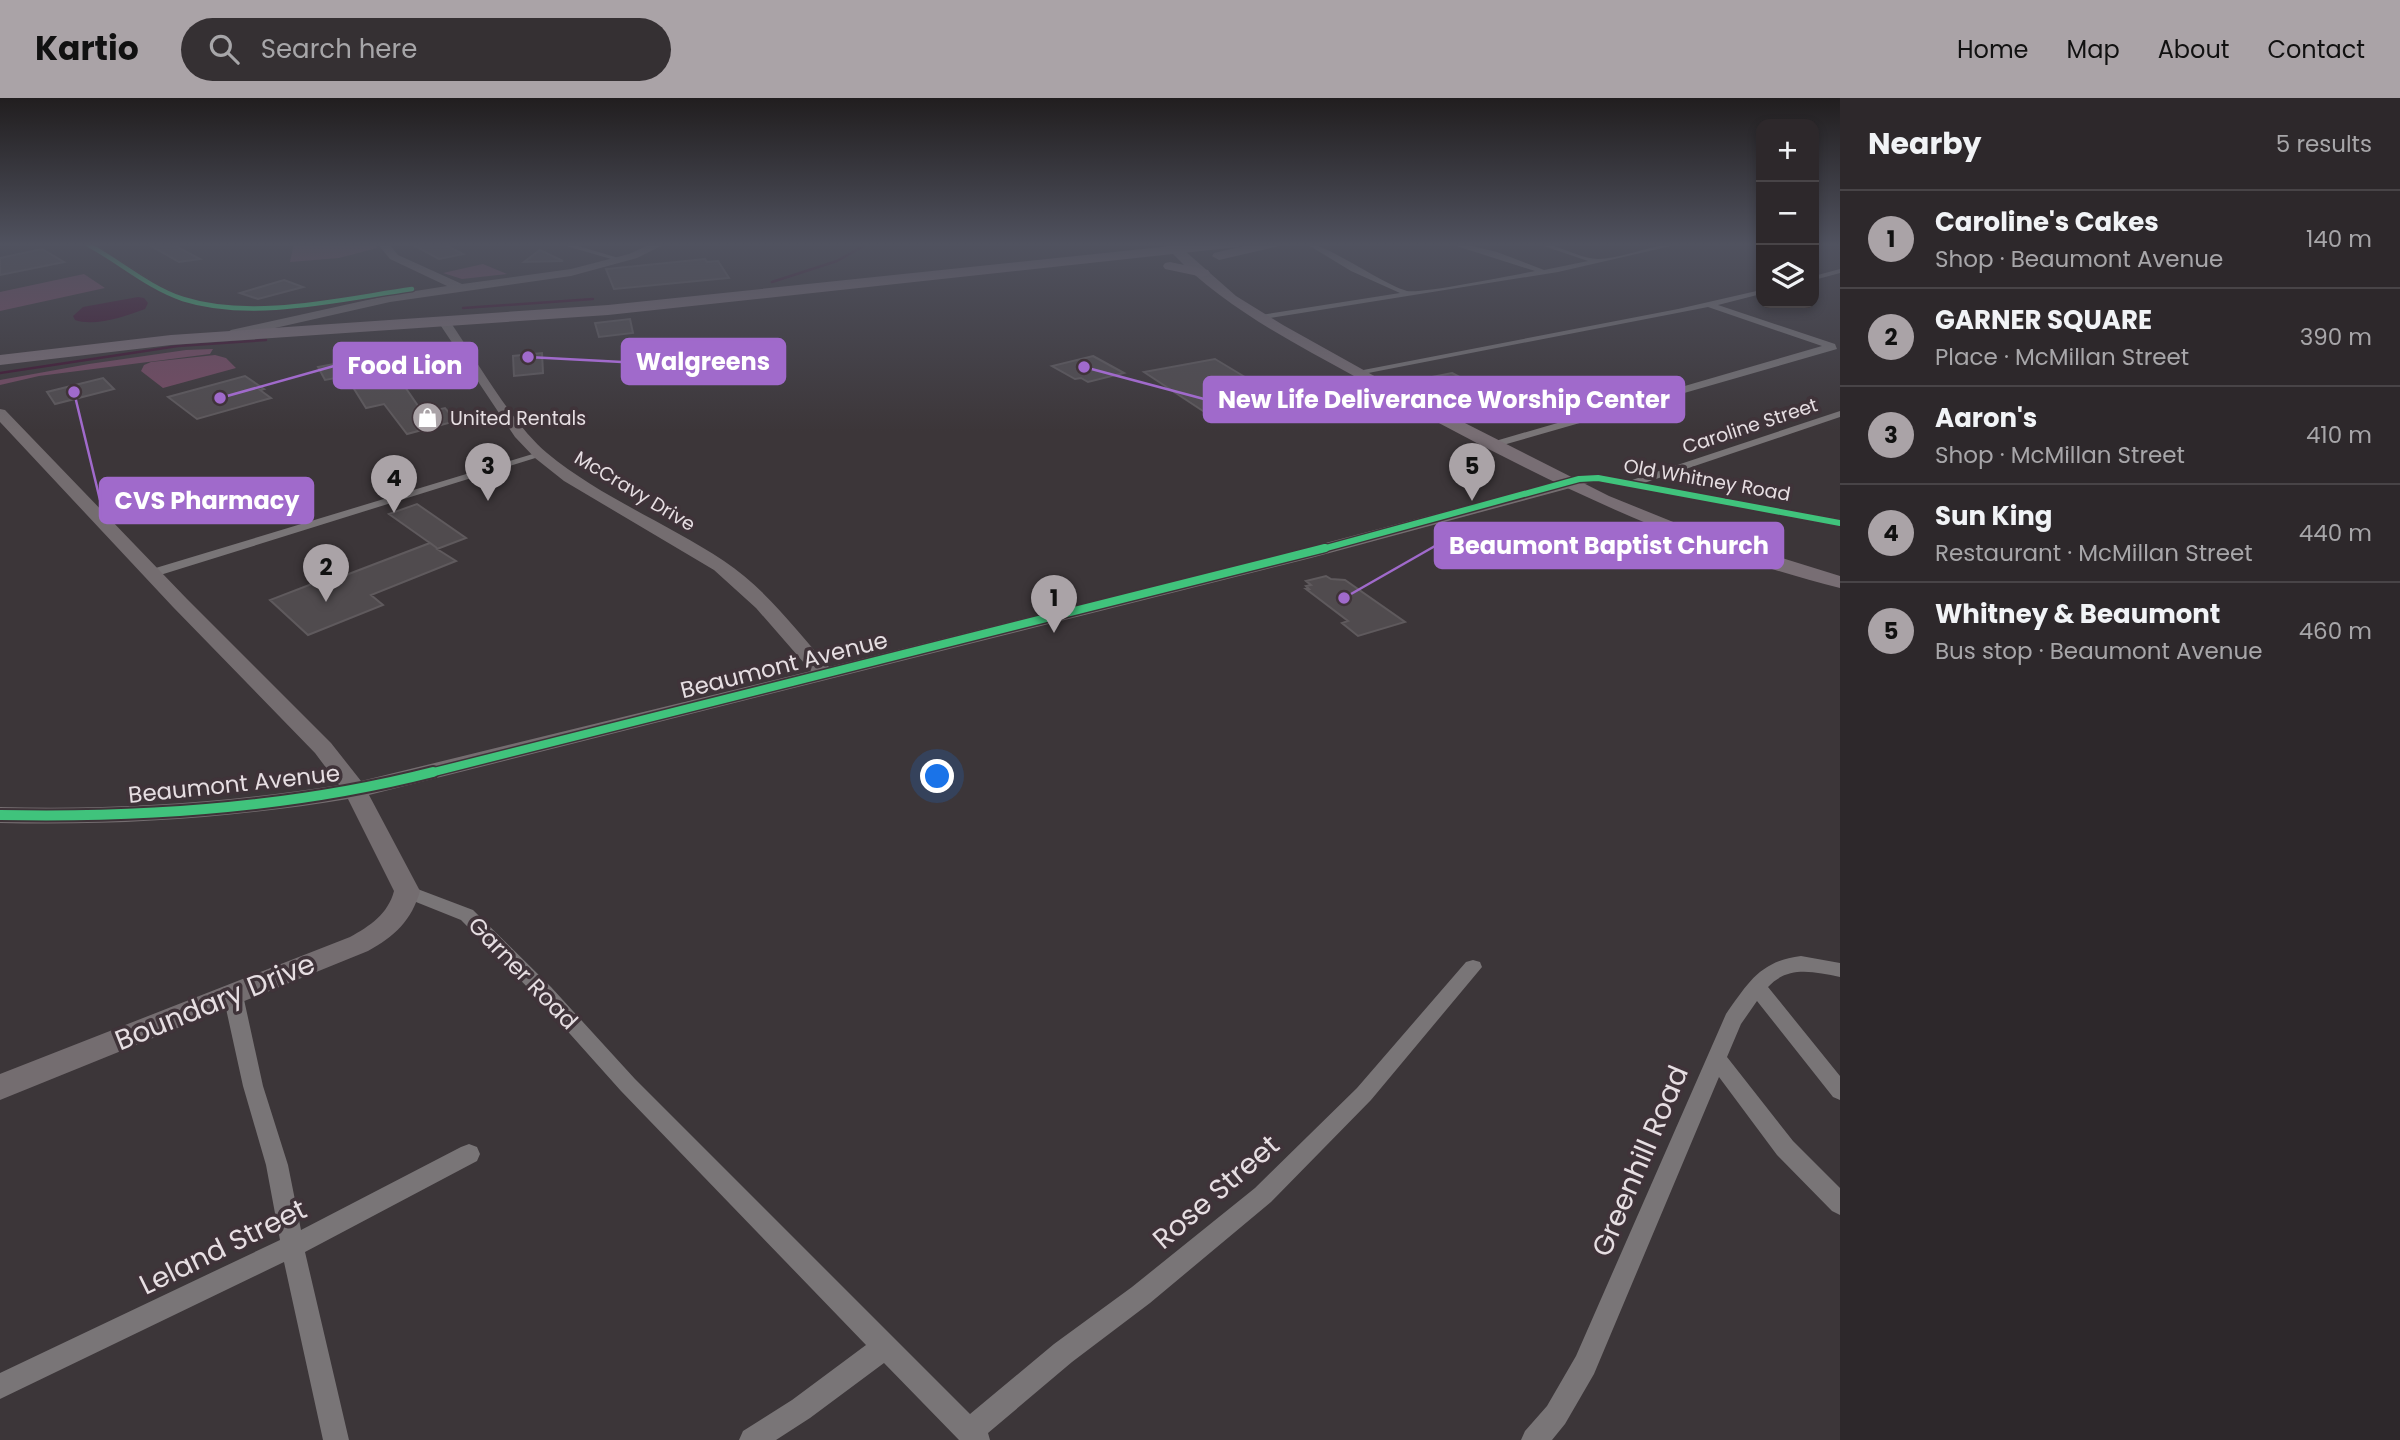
<!DOCTYPE html>
<meta charset="utf-8">
<style>
body{margin:0;font-family:Poppins,sans-serif;background:#353033;color:#f1f3f6}
.controls{position:absolute;right:21px;top:21px;display:grid;overflow:hidden;border-radius:14px;box-shadow:0 4px 10px #0003}
.controls button{width:63px;height:63px;display:grid;place-items:center;padding:0;border:0;border-bottom:2px solid #484447;background:#2d282b;color:#f1f3f6;font:35px sans-serif}
.you{position:absolute;left:938px;top:679px;width:24px;height:24px;margin:-18px;border:5px solid #fff;border-radius:50%;background:#1a73e8;box-shadow:0 0 0 10px #1a73e833}
.badge{display:grid;place-items:center;width:46px;height:46px;border-radius:50%;background:#aaa3a7;color:#111;font-size:23px;font-weight:700}
.pin{position:absolute;translate:-50% -58px;filter:drop-shadow(0 2px 4px #0008)}
.pin::after{content:'';position:absolute;top:37px;width:24px;height:21px;background:inherit;clip-path:polygon(0 0,100% 0,50% 100%)}
.list{margin:0;padding:0;list-style:none}
h2{display:flex;justify-content:space-between;align-items:center;height:91px;margin:0;padding:0 28px;font-size:30px}
h2 small{font-size:23px;font-weight:400;color:#a7a6a9}
.list li{display:grid;grid-template-columns:46px 1fr auto;gap:21px;align-items:center;box-sizing:border-box;height:98px;padding:0 28px;border-top:2px solid #484447}
.list b{display:block;font-size:26px;white-space:nowrap}
.list p{margin:0;font-size:23px;white-space:nowrap;color:#a7a6a9}
.list em{font-size:23px;font-style:normal;color:#a7a6a9}
.icon{flex:none;width:38px;height:38px;fill:none;stroke:currentColor;stroke-width:2;stroke-linecap:round;stroke-linejoin:round}
.map{position:relative;flex:none;width:1840px;height:1342px;overflow:hidden}
header{display:flex;align-items:center;gap:42px;box-sizing:border-box;height:98px;padding:0 35px;background:#aaa3a7;color:#111}
header strong{font-size:33px}
nav{display:flex;gap:38px;margin-inline-start:auto;font-size:24px}
.search{width:490px;height:63px;background:#353033;display:flex;align-items:center;gap:18px;box-sizing:border-box;padding:0 24px;border-radius:38px;color:#a7a6a9;font-size:26px}
main{display:flex}
aside{flex:1;background:#2d282b}
.map>svg:first-child{display:block}
.green{fill:#774b64}
.water{fill:#401330}
.lines{fill:none;stroke-linecap:round;stroke-linejoin:round}
.stream{stroke:#401330;stroke-width:2.5}
.building{fill:#504b4e;stroke:#5f5a5d;stroke-width:2}
.street{fill:#797577;fill-rule:evenodd}
.secondary{fill:#746d70;fill-rule:evenodd}
.primary{fill:#786e74;fill-rule:evenodd}
.highway{fill:#7e7179;fill-rule:evenodd}
.cycleway-far3-casing{stroke:#3f3339;stroke-width:7}
.cycleway-far2-casing{stroke:#3f3339;stroke-width:9}
.cycleway-far1-casing{stroke:#3f3339;stroke-width:11}
.cycleway-casing{stroke:#3f3339;stroke-width:14}
.cycleway-far3{stroke:#40c37c;stroke-width:4.5}
.cycleway-far2{stroke:#40c37c;stroke-width:6}
.cycleway-far1{stroke:#40c37c;stroke-width:8}
.cycleway{stroke:#40c37c;stroke-width:10}
.labels{text-anchor:middle;dominant-baseline:central;stroke-width:7;stroke-linejoin:round;paint-order:stroke}
.far-poi-label{font-size:19px;fill:#e6dee2;stroke:#3f3339;text-anchor:start}
.far-street-label{font-size:19px;fill:#e6dee2;stroke:#3f3339}
.street-label{font-size:23px;fill:#e6dee2;stroke:#3f3339}
.near-street-label{font-size:28px;fill:#e6dee2;stroke:#3f3339}
.leader{fill:none;stroke:#a06acb;stroke-width:2.5}
.callout-dot{fill:#a06acb;stroke:#3f3339;stroke-width:2.5}
.callout{fill:#a06acb;stroke:#a06acb;stroke-width:2.5}
.callout-label{font-size:24px;text-anchor:middle;font-weight:bold;fill:#fff}
</style>
<header>
<strong>Kartio</strong>
<div class="search"><svg class="icon" aria-label="search" viewBox="0 0 24 24"><circle cx="10" cy="10" r="6"/><path d="M15 15l6 6"/></svg>Search here</div>
<nav><a>Home</a><a>Map</a><a>About</a><a>Contact</a></nav>
</header>
<main>
<div class="map">
<svg width="1840" height="1342" viewBox="0 0 1840 1342">
<rect width="100%" height="100%" fill="#3c3639"/>
<path class="green" d="M294,145H375L377,150L339,160L290,164Z
M483,166L507,176L462,181L443,175Z
M84,176L105,190L0,213V194Z
M213,251L210,256L39,278L0,287V282L89,266L186,252Z
M215,257L226,260L236,270L163,290L141,273L144,267L151,264Z"/>
<path class="water" d="M138,199L144,200L148,205L145,211C127,218 94,229 75,222L73,218L83,209Z"/>
<g class="lines">
<path class="stream" d="M772,184L837,163L869,145
M463,210L593,201
M0,275L178,248L266,242"/>
</g>
<path class="building" d="M146,145H170L200,161L179,164Z
M430,145H442L463,156L439,161L415,148Z
M42,151L64,164L0,177V160Z
M540,152L563,163L524,164Z
M705,161L707,164L718,163L729,180L614,191L606,171Z
M284,182L303,189L258,201L240,195Z
M630,221L633,235L599,239L595,225Z
M542,255L543,275L514,278L513,258Z
M383,257L423,315L445,310L456,323L407,336L384,306L366,310L346,278L325,282L318,269Z
M1093,258L1124,275L1088,284L1081,280L1075,281L1052,268Z
M1215,261L1235,273L1278,299L1203,313L1144,274Z
M1452,275L1473,286L1443,292L1422,281Z
M245,278L264,291L260,292L271,300L197,321L168,299Z
M103,280L114,291L55,306L47,294Z
M417,406L466,440L437,451L456,463L371,497L383,507L308,537L270,502L343,474L346,477L430,445L437,450L389,416Z
M1326,478L1331,481L1345,482L1405,524L1358,538L1342,525L1348,523L1306,491H1309L1306,488L1311,487L1306,483Z"/>
<g class="lines">
<path class="street" d="M81,145H90L100,150C127,166 153,187 183,198C247,221 346,198 412,189L416,191L296,209L234,212L207,209L180,203L155,191Z
M556,145H568L622,161L618,163Z
M1305,145C1326,145 1380,185 1407,193C1421,196 1514,177 1535,173L1447,145H1459L1497,154L1544,172L1588,163L1535,145C1557,145 1579,161 1598,161C1627,160 1654,145 1684,145L1558,174L1258,222V218L1261,217L1400,195L1351,173Z
M1840,171V175L1814,182V178Z
M1761,192V196L1718,207L1835,246L1837,251L1496,349L1491,346L1492,344L1822,248L1708,209L1358,277L1353,274L1678,211Z
M1840,313V319L1644,385L1840,421V429L1598,383L1568,389L1562,386L1598,377L1629,383Z
M536,355L545,357L157,478H149L147,475L149,472Z
M407,787L473,812L551,889L635,981L970,1316L1054,1246L1132,1189L1255,1090L1357,990L1466,864L1473,862L1480,864L1482,869L1371,1002L1271,1104L1150,1205L1072,1264L988,1335L990,1342H959L884,1265L810,1320L776,1342H739L743,1333L792,1302L866,1247L621,993L537,899L461,822L401,798L398,793L401,788Z
M1801,858L1840,865V879C1814,874 1788,867 1768,889L1840,978V1002L1833,999L1757,903L1741,926L1727,959L1793,1043L1840,1090V1117L1832,1113L1777,1057L1719,979L1594,1276L1565,1326L1552,1342H1521L1525,1333L1547,1308L1576,1258L1726,916C1748,885 1760,863 1801,858Z
M233,889L240,892L243,897L263,988L288,1067L301,1132L461,1049L469,1046L477,1049L480,1056L477,1063L305,1154L349,1342H323L284,1164L0,1301V1275L280,1142L266,1067L243,988L223,897L226,892Z"/>
<path class="secondary" d="M377,145H388L398,157L462,186L571,171L629,156L653,145H667L637,160L571,178L390,204L231,240L225,236L231,232L390,197L447,188L390,161Z
M445,221L449,222C476,261 512,326 547,355C600,399 667,425 724,463C765,490 797,533 829,569L1299,452L1568,381L1576,386L1574,389L1311,460L369,697L420,793C412,822 394,839 368,853L0,1002V976L350,839C370,828 388,816 394,793L348,701C233,720 117,728 0,725V709C114,712 227,705 339,687L315,655L173,509L0,324V311L5,312L187,501L331,645L361,683L811,573L756,510L714,472L564,383L535,360L515,339L439,225Z"/>
<path class="primary" d="M1163,145H1176L1236,198L1283,227L1394,289L1609,398L1698,434L1840,478V490C1667,447 1508,365 1354,278C1287,241 1214,204 1163,145Z"/>
<path class="highway" d="M1200,145H1245L1238,149L608,217L171,247L0,267V257L171,237L608,207Z
M1257,145H1281L1279,148L1219,162L1212,158L1214,155Z
M1170,164L1208,172L1210,175L1203,179L1165,171L1163,168L1165,165Z"/>
<defs>
<path id="cycleway-far3" d="M85,145C118,162 147,189 183,201C252,223 342,201 412,191"/>
<path id="cycleway-far2" d="M1319,452L1579,381L1598,380L1840,425"/>
<path id="cycleway-far1" d="M426,676L1325,450"/>
<path id="cycleway" d="M0,717C145,720 292,710 433,674"/>
</defs>
<use href="#cycleway-far3" class="cycleway-far3-casing"/>
<use href="#cycleway-far2" class="cycleway-far2-casing"/>
<use href="#cycleway-far1" class="cycleway-far1-casing"/>
<use href="#cycleway" class="cycleway-casing"/>
<use href="#cycleway-far3" class="cycleway-far3"/>
<use href="#cycleway-far2" class="cycleway-far2"/>
<use href="#cycleway-far1" class="cycleway-far1"/>
<use href="#cycleway" class="cycleway"/>
</g>
<linearGradient id="sky" x2="0" y2="1"><stop stop-color="#211e1f"/><stop offset="0.44" stop-color="#50525f"/><stop offset="1" stop-color="#50525f" stop-opacity="0"/></linearGradient>
<rect width="1840" height="333" fill="url(#sky)"/>
<defs>
<symbol id="shop-disc" viewBox="-11 -11 22 22"><circle r="9.5" fill="#aaa3a7" stroke="#3f3339"/><path d="M-5-2.5h2.3a2.7 3.5 0 0 1 5.4 0H5L5.5 6h-11ZM-1.5-2.5h3a1.5 2.3 0 0 0-3 0Z" fill="#fff"/></symbol>
</defs>
<g fill-rule="evenodd">
<use href="#shop-disc" x="410" y="302" width="35" height="35"/>
</g>
<g class="labels">
<g class="far-poi-label">
<text x="450" y="320">United Rentals</text>
</g>
<g class="far-street-label">
<text transform="translate(1750 328) rotate(-18)">Caroline Street</text>
<text transform="translate(1707 382) rotate(10)">Old Whitney Road</text>
<text transform="translate(635 393) rotate(31)">McCravy Drive</text>
</g>
<g class="street-label">
<text transform="translate(784 567) rotate(-14)">Beaumont Avenue</text>
<text transform="translate(234 686) rotate(-6)">Beaumont Avenue</text>
<text transform="translate(523 875) rotate(46)">Garner Road</text>
</g>
<g class="near-street-label">
<text transform="translate(215 904) rotate(-22)">Boundary Drive</text>
<text transform="translate(1640 1063) rotate(-67)">Greenhill Road</text>
<text transform="translate(1216 1094) rotate(-41)">Rose Street</text>
<text transform="translate(223 1149) rotate(-26)">Leland Street</text>
</g>
</g>
<path class="leader" d="M528 259L622 264M220 300L334 268M1084 269L1204 301M74 294L100 402M1344 500L1435 448"/>
<g class="callout-dot">
<circle cx="528" cy="259" r="7"/>
<circle cx="220" cy="300" r="7"/>
<circle cx="1084" cy="269" r="7"/>
<circle cx="74" cy="294" r="7"/>
<circle cx="1344" cy="500" r="7"/>
</g>
<g class="callout">
<rect x="622" y="241" width="163" height="45" rx="7"/>
<rect x="334" y="245" width="143" height="45" rx="7"/>
<rect x="1204" y="279" width="480" height="45" rx="7"/>
<rect x="100" y="380" width="213" height="45" rx="7"/>
<rect x="1435" y="425" width="348" height="45" rx="7"/>
</g>
<g class="callout-label">
<text x="703" y="272">Walgreens</text>
<text x="405" y="276">Food Lion</text>
<text x="1444" y="310">New Life Deliverance Worship Center</text>
<text x="207" y="411">CVS Pharmacy</text>
<text x="1609" y="456">Beaumont Baptist Church</text>
</g>
</svg>
<div class="controls">
<button>+</button>
<button>−</button>
<button><svg class="icon" aria-label="layers" viewBox="0 0 24 24"><path d="M12 4l9 5-9 5-9-5zM3 14l9 5 9-5"/></svg></button>
</div>
<div class="you"></div>
<div class="pin badge" style="left:1054px;top:535px">1</div>
<div class="pin badge" style="left:326px;top:504px">2</div>
<div class="pin badge" style="left:488px;top:403px">3</div>
<div class="pin badge" style="left:394px;top:415px">4</div>
<div class="pin badge" style="left:1472px;top:403px">5</div>
</div>
<aside>
<h2>Nearby<small>5 results</small></h2>
<ul class="list">
<li><span class="badge">1</span><div><b>Caroline's Cakes</b><p>Shop · Beaumont Avenue</p></div><em>140 m</em></li>
<li><span class="badge">2</span><div><b>GARNER SQUARE</b><p>Place · McMillan Street</p></div><em>390 m</em></li>
<li><span class="badge">3</span><div><b>Aaron's</b><p>Shop · McMillan Street</p></div><em>410 m</em></li>
<li><span class="badge">4</span><div><b>Sun King</b><p>Restaurant · McMillan Street</p></div><em>440 m</em></li>
<li><span class="badge">5</span><div><b>Whitney &amp; Beaumont</b><p>Bus stop · Beaumont Avenue</p></div><em>460 m</em></li>
</ul>
</aside>
</main>
